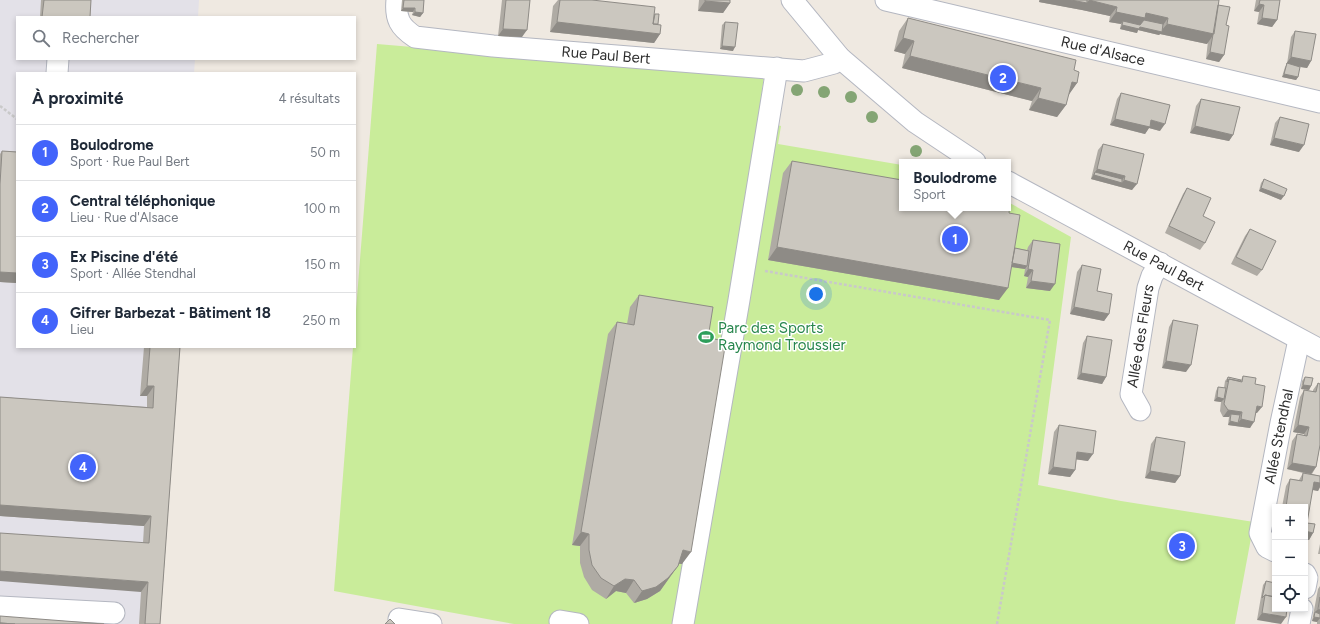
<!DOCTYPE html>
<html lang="fr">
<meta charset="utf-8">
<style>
body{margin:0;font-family:Figtree,sans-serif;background:#f2f2f3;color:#1f2937}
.controls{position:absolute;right:12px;bottom:12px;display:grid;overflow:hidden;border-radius:0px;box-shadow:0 2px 6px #0003}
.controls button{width:36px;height:36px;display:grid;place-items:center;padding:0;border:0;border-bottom:1px solid #e0e1e3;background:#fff;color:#1f2937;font:20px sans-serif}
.you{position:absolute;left:816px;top:294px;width:14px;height:14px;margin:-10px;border:3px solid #fff;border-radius:50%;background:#1a73e8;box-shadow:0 0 0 6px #1a73e833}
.badge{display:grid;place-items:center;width:26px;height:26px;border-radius:50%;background:#4264fb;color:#fff;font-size:13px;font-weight:700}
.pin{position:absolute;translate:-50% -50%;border:2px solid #fff;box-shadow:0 1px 4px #0006}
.popup{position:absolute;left:899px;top:159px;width:112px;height:52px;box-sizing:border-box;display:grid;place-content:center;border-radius:0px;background:#fff;filter:drop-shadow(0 1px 3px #0005);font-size:13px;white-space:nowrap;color:#747a83}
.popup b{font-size:15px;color:#1f2937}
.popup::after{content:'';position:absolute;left:50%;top:100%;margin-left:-8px;border:8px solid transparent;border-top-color:#fff}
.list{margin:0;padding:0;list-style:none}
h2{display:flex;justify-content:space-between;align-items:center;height:52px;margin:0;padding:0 16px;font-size:17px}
h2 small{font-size:13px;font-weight:400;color:#747a83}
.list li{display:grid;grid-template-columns:26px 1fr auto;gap:12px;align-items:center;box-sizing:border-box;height:56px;padding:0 16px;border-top:1px solid #e0e1e3}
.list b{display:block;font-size:15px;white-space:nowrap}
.list p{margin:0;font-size:13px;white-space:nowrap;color:#747a83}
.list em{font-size:13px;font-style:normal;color:#747a83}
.icon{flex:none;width:22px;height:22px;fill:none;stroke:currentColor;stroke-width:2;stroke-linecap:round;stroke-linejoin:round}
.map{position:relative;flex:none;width:1320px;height:624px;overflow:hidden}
.search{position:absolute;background:#fff;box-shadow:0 2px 6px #0003;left:16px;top:16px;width:340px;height:44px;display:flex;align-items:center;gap:10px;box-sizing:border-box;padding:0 14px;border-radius:0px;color:#747a83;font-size:15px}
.panel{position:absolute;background:#fff;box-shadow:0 2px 6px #0003;left:16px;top:72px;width:340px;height:276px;border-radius:0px}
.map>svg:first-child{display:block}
.industrial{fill:#e3e1e8}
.pitch{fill:#c9ec9a}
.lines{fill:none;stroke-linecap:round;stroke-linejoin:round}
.minor-casing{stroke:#b4b7c1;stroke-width:23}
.path{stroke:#c9c9c9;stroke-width:2.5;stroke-dasharray:3 2;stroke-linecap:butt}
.minor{stroke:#fff;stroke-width:21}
.tree{fill:#84a574}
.wall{fill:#afaba4}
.shaded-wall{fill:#8e8b86}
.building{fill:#cbc7bf;stroke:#8e8b86}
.labels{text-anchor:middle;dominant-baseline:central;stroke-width:3;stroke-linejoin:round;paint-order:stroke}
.street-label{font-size:15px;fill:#2e2e2e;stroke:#fff}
.leisure-label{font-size:15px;fill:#27864d;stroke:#fff;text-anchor:start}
</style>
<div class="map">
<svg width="1320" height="624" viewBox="0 0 1320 624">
<rect width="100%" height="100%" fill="#efe9e1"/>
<path class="industrial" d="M0,0H199L198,17H17V59H195L194,73H17V347H176L156,624H0Z"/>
<path class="pitch" d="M377,44L764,77L758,120L781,126L778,144L902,165V208H1008V202L1071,237L1038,485L1121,501L1254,522L1235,624H514L334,591L353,347H355V323Z"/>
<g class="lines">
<defs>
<g id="minor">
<path id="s1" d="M397,0C395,19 400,27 415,37L493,46L804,71L834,63L840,58"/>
<path d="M792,0L840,58L915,122L975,162"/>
<path id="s2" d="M886,0L1320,102"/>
<path d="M57,73L58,59"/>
<path id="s3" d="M1008,182L1320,350"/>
<path id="s4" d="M1140,410L1131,394L1148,288L1152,276L1160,263"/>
<path id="s5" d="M1275,551L1267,547L1260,533L1281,423L1299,340"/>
<path d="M1305,574L1307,578L1305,588"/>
<path d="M0,607L114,613"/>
<path d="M399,619L431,624"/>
<path d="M560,621L578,624"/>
<path d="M683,624L739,300L777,68"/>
<path d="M1299,624L1302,609"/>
</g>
</defs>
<use href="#minor" class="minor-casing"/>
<path class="path" d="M0,106L17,119
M765,271L1050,320L997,624"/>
<use href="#minor" class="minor"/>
</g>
<g class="tree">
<circle cx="797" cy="90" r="6"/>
<circle cx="824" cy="92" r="6"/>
<circle cx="851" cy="97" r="6"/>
<circle cx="872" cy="117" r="6"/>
<circle cx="916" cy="151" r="6"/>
</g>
<path class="wall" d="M41,0H91L90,17H40Z
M402,0H424L423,13L420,17L412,15L413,12L401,11Z
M502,0H530L522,37L498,36Z
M558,0H592L655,14L660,34L654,43L550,32L553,6Z
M699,0H730V3L723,13L698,11Z
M1039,0H1219L1218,5L1226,25L1224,55L1219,62L1206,59L1208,41L1207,44L1160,34L1159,35L1138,30L1137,33L1120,29L1121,24L1109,22L1110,16L1082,10L1039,2Z
M1256,0H1280L1277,20L1272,27L1257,24L1259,12L1254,11Z
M908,18L1074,70L1077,83L1068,95L1066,105L1057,117L1029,110L1032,101L902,68L905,54L894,51L899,31Z
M725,22L733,51L720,49L722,25Z
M1295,31L1311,61L1307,68L1299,67L1298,77L1296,80L1282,77L1285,67L1287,64L1291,37Z
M1121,93L1160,131L1149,128L1145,134L1110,125L1117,99Z
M1201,99L1233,135L1229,141L1190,133L1196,106Z
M1280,117L1299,152L1270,145L1275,123Z
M1103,144L1144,154L1132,190L1091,179L1098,150Z
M2,151L17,152V283L0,282V154Z
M792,161L902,208L1009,213L1015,248L1027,250L1028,247L1033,240L1050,291L1026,288L1028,277L1024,276L1025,269L1012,267L999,300L768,260L783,173Z
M1264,179L1281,200L1259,191L1261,183Z
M1187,188L1203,216L1205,243L1200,250L1165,233L1183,194Z
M1250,229L1262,270L1257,276L1231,264L1245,236Z
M1082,265L1097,291L1109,314L1104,321L1070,314L1077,272Z
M639,295L708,338L682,564H679L669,578L660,591L647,599L634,603L626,593L616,591L606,599L592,590L584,577L580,563V546L572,545L608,334L617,322L627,324L630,307Z
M1173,320L1186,372L1162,368L1169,327Z
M1087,336L1106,377L1102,384L1077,379L1083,343Z
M144,347H180L160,624H139L141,592L143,543L144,526L0,516V397L147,407V396H140Z
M1243,376L1255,384L1257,413H1256L1250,428L1228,425L1229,417H1223L1220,411L1221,402L1214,401L1216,391L1218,387L1224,388L1225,381L1228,377L1241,380Z
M1305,377L1311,386L1309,390L1301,389L1302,381Z
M1318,383L1320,384V446L1316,467L1312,474L1320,476V487L1318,491L1312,490L1307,523L1315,524L1313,533L1309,540L1305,539V507H1282L1286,486L1290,479L1299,480L1303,473L1287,469L1292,441L1297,434L1304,435V434L1293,432L1300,397L1304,390L1313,392V390Z
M1059,425L1088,461L1076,459L1075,470L1070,477L1048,474L1054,432Z
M1156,437L1180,476L1175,483L1145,478L1151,444Z
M1320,544V554H1318Z
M1266,581L1275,609L1257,620L1263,585Z
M1320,586V624H1317V622L1312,621L1318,589Z"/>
<path class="shaded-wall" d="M1040,0H1071L1087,3L1082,10L1039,2Z
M1089,0L1117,7L1110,16L1082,10Z
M705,1L730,3L723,13L698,11Z
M1259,4L1264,5L1259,12L1254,11Z
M403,8H415L413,12L401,11Z
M415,12L423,13L420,17L412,15Z
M1116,12L1146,13L1168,18L1161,28L1141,24L1138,28L1123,21L1121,24L1109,22Z
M1262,18L1277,20L1272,27L1257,24Z
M557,22L660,34L654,43L550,32Z
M1167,24L1214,34L1207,44L1160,34L1159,35L1138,30L1137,33L1120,29L1122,25L1140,27L1161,31Z
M503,29L527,30L522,37L498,36Z
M903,38L914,41L905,54L894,51Z
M722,46L735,47L733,51L720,49Z
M1210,52L1224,55L1219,62L1206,59Z
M910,56L1041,88L1032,101L902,68Z
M1291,57L1311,61L1307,68L1286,64Z
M1284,74L1298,77L1296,80L1282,77Z
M1072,82L1077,83L1068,96Z
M1038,98L1066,105L1057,117L1029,110Z
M1115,119L1151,120L1165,124L1160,131L1149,128L1145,134L1110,125Z
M1195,126L1233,135L1229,141L1190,133Z
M1274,138L1304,145L1299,152L1270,145Z
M1097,169L1125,176L1120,183H1122L1124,180L1137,184L1132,190L1091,179Z
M1261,188L1284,196L1281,200L1259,191Z
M777,247L1008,288L999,300L768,260Z
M1008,262L1027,266L1025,269L1005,266Z
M1028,269L1033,270L1028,277L1024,276Z
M0,272L17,273V283L0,282Z
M1031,281L1055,284L1050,291L1026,288Z
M1074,307L1109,314L1104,321L1070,314Z
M1166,361L1191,365L1186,372L1162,368Z
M1081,373L1106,377L1102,384L1077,379Z
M1303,385L1311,386L1309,390L1301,389Z
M147,386H154L147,396H140Z
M1217,397L1224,399L1221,402L1214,401Z
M1257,406L1262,407L1257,413H1253Z
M1228,410L1242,412L1238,419L1231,414L1229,417H1223Z
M1241,419L1254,422L1250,428L1228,425L1230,421L1238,423Z
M1298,425L1309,427L1304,434L1293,432Z
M1077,452L1093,454L1088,461L1073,459Z
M1292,463L1316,467L1311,474L1287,469Z
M1053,467L1075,470L1070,477L1048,474Z
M1150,471L1180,476L1175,483L1145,478Z
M1314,482L1320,483V487L1318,491L1309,489Z
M0,505L151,516L144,526L0,516Z
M1305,531L1313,533L1309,540L1305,539Z
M581,532L589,534L580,546L572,545Z
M683,550L691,552L682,564L674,563Z
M678,566L660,591L647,599L634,603L642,591Z
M0,571L148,582L141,592L0,581Z
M625,579L634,580L626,593L616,591L606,599L614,586Z
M1318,609L1320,610V614L1315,612Z
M1262,613L1286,617L1281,624L1257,620Z
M1314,617L1320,618L1317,622L1312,621Z"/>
<path class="building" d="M44,0H91L90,17H42Z
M404,0H424L423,13L415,12V8H403Z
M506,0H530L527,30L503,29Z
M560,0H592L655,7L653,24L661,25L660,34L557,22Z
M705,0H730V3L705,1Z
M1071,0H1087V3Z
M1089,0H1219L1214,34L1167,24L1168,18L1146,13L1145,18L1116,12L1117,7Z
M1260,0H1280L1277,20L1262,18L1264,5L1259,4Z
M1218,5L1230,7L1226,25L1229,26L1224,55L1210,52Z
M655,14H659L658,24H653Z
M908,18L1076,60L1074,70L1079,72L1077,83L1072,82L1066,105L1038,98L1041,88L910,56L914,41L903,38Z
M1144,20L1163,24L1162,32L1140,27L1139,29L1122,25L1123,21L1140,25Z
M725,22L738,23L735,47L722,46Z
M1295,31L1316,34L1311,61L1291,57Z
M1287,63L1300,67L1298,77L1284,74Z
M1121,93L1170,105L1165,124L1151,120L1150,127L1115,119Z
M1201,99L1240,107L1233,135L1195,126Z
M1280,117L1309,124L1304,145L1274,138Z
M1103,144L1144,154L1137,184L1124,180L1125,176L1097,169Z
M2,151L17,152V273L0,272V184Z
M792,161L902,180V208H1008V203H1010L1009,213L1020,215L1008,288L777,247Z
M1095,172L1122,179V183L1094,175Z
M1264,179L1287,189L1284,196L1261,188Z
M1187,188L1211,198L1203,216L1215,222L1205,243L1169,226Z
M1250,229L1276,241L1262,270L1236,257Z
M1033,240L1060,244L1055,284L1031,281L1033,270L1028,269Z
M1015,248L1029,251L1027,266L1012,263Z
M1082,265L1101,269L1097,291L1112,294L1109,314L1074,307Z
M639,295L713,307L708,338L726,341L691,552L683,550L678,566L668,578L656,587L642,591L634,580L625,579L614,586L601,578L592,565L589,550V534L581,532L617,322L634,325Z
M1173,320L1198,325L1191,365L1166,361Z
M1087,336L1112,340L1106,377L1081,373Z
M150,347H180L160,624H145L148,582L0,571V533L149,543L151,516L0,505V397L153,408L154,386H147Z
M1243,376L1256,378L1255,384L1265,386L1262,407L1257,406L1254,422L1241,419L1242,412L1228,410L1224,404L1229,379L1242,382Z
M1228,377L1241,380L1240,381L1229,379L1227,382Z
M1305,377L1313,378L1311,386L1303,385Z
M1318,383L1320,384V445L1316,467L1292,463L1297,434L1307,436L1309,427L1298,425L1304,390L1316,392Z
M1218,387L1226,388L1224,399L1217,397Z
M1231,414L1240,415L1238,423L1230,421Z
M1059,425L1096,431L1093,454L1077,452L1075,470L1053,467Z
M1156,437L1185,442L1180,476L1150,471Z
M1303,473L1320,476V483L1314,482L1307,523L1315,524L1313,533L1305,531V507H1286L1290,479L1302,481Z
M1266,581L1275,583V597L1265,595L1262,598Z
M1265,595L1275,597V609H1287L1286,617L1262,613Z
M1320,597V610L1318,609Z
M1315,612L1320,614V618L1314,617Z
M0,616L104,624H15L0,623Z
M390,619L395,624H385Z
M0,623L15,624H0Z"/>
<defs>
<symbol id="stadium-bare" viewBox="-9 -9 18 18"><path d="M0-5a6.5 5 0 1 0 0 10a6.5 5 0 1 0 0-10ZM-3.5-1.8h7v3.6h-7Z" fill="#2e9e5b" stroke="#fff" stroke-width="2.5" paint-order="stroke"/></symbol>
</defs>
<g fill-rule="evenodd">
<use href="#stadium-bare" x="695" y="326" width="22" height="22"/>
</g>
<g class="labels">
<g class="street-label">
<text stroke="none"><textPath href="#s2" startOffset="223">Rue d'Alsace</textPath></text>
<text stroke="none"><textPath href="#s1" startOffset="236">Rue Paul Bert</textPath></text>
<text stroke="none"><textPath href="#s3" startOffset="177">Rue Paul Bert</textPath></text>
<text stroke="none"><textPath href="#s4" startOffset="77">Allée des Fleurs</textPath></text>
<text stroke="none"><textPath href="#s5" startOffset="123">Allée Stendhal</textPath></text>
</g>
<g class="leisure-label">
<text x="718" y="328">Parc des Sports<tspan x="718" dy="17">Raymond Troussier</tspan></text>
</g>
</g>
</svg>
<div class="controls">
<button>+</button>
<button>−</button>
<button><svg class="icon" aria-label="locate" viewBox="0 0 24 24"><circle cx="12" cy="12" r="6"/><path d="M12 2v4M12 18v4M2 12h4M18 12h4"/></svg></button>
</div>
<div class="you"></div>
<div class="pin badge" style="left:955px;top:239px">1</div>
<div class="popup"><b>Boulodrome</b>Sport</div>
<div class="pin badge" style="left:1003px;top:78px">2</div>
<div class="pin badge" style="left:1182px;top:546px">3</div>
<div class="pin badge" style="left:83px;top:467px">4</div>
<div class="search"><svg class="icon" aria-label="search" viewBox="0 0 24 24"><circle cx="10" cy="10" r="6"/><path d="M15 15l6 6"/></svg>Rechercher</div>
<section class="panel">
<h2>À proximité<small>4 résultats</small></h2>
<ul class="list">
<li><span class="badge">1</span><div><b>Boulodrome</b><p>Sport · Rue Paul Bert</p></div><em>50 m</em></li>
<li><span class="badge">2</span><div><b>Central téléphonique</b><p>Lieu · Rue d'Alsace</p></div><em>100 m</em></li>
<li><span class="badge">3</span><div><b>Ex Piscine d'été</b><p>Sport · Allée Stendhal</p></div><em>150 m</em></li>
<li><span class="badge">4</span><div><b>Gifrer Barbezat - Bâtiment 18</b><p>Lieu</p></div><em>250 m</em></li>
</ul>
</section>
</div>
